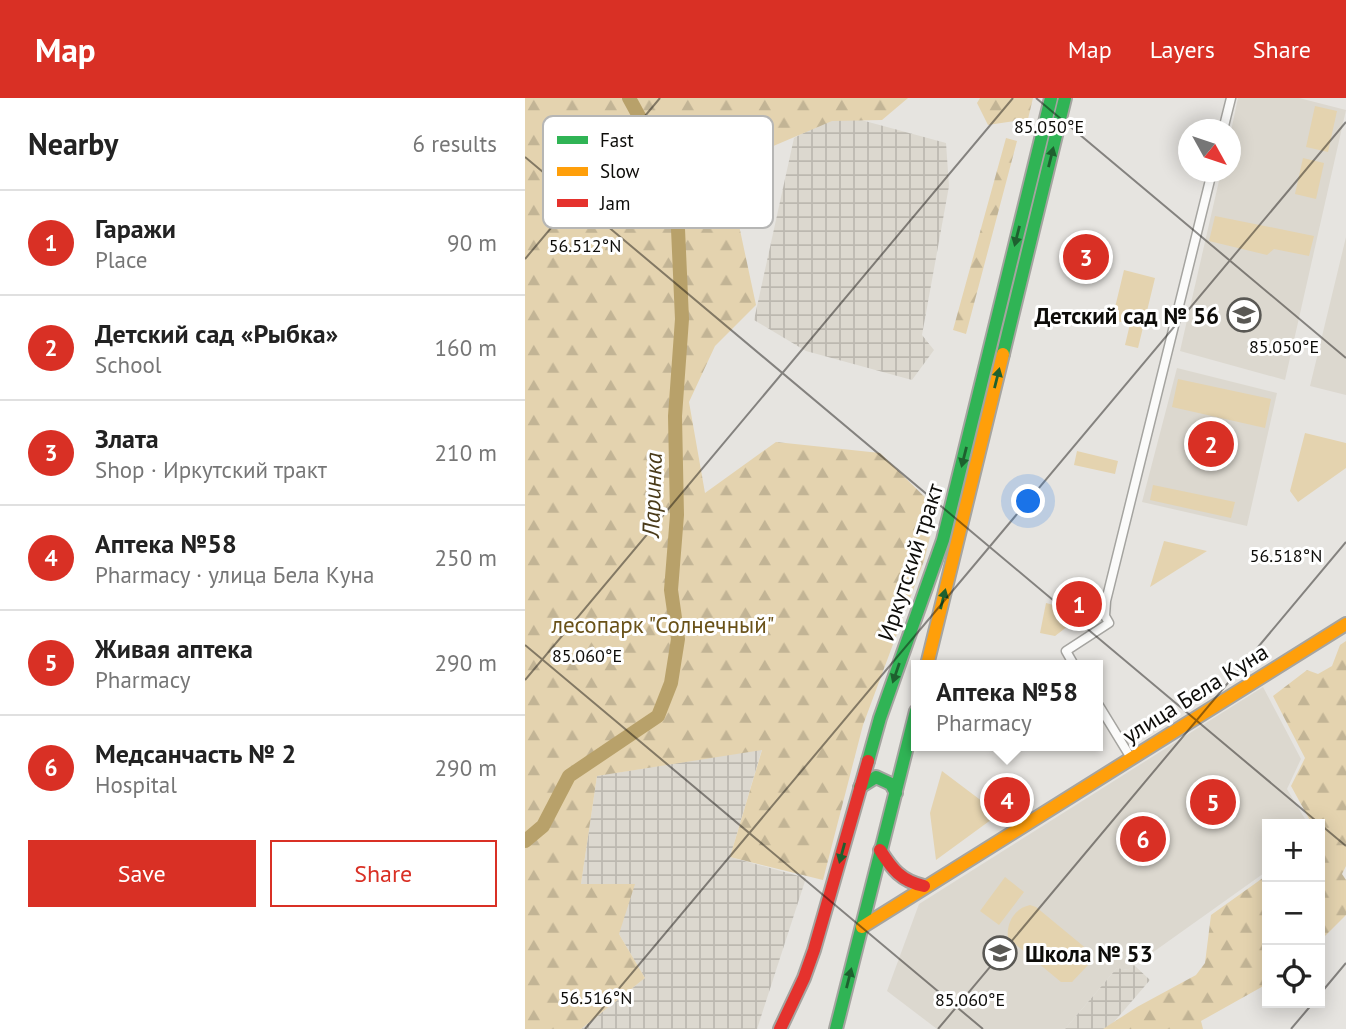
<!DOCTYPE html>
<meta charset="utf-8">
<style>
body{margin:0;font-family:"PT Sans",sans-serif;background:#f2f2f2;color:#222}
.controls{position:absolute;right:21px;bottom:21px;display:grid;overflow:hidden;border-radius:0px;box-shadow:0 4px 18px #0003}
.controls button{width:63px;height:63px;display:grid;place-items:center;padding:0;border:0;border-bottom:2px solid #e0e0e0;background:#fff;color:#222;font:35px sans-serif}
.compass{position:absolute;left:653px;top:21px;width:63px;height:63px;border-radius:50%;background:#fff;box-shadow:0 4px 18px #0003;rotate:130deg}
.you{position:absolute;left:504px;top:404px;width:24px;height:24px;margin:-18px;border:5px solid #fff;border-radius:50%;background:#1a73e8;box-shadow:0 0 0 10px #1a73e833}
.badge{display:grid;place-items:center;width:46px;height:46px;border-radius:50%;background:#d93025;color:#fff;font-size:23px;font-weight:700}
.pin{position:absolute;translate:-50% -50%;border:4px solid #fff;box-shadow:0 2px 7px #0006}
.popup{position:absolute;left:386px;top:562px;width:192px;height:91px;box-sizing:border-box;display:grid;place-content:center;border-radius:0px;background:#fff;filter:drop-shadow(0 2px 5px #0005);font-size:23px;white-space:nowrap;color:#767676}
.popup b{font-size:26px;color:#222}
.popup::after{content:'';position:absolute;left:50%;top:100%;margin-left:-14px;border:14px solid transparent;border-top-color:#fff}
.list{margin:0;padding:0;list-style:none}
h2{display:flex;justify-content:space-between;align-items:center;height:91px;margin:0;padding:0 28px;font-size:30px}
h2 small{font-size:23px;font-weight:400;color:#767676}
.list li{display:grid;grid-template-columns:46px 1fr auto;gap:21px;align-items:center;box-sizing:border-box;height:105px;padding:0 28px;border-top:2px solid #e0e0e0}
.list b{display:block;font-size:26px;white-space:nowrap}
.list p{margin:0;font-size:23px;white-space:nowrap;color:#767676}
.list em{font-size:23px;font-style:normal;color:#767676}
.actions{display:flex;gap:14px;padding:21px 28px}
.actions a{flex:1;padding:16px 0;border:2px solid #d93025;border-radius:0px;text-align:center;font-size:24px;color:#d93025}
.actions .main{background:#d93025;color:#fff}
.icon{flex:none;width:38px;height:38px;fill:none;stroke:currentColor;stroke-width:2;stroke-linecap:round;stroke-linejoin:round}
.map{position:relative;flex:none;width:821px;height:931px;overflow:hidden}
header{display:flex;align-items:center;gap:42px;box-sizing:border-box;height:98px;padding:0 35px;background:#d93025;color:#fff}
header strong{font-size:33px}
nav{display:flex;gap:38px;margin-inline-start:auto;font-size:24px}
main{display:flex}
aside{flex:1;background:#fff}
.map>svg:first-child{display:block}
.built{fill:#dcd8cf}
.industrial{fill:url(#industrial-grid)}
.forest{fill:url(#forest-firs)}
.park{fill:#e4d3af}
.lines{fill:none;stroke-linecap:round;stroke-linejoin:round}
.river{stroke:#b8a16a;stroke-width:14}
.street-casing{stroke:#a5a4a0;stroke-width:11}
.fast-casing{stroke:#a5a4a0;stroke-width:16}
.slow-casing{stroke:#a5a4a0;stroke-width:16}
.jam-casing{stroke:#a5a4a0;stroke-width:16}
.street{stroke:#fbfbfa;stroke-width:8}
.fast{stroke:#30b455;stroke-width:12}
.slow{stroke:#ff9f0a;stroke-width:12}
.jam{stroke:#e5322d;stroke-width:12}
.oneway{fill:#1e602f}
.ticks{fill:none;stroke:#0d0c09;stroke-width:2;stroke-opacity:0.45}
.labels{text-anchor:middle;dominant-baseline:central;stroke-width:6;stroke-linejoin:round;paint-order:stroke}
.poi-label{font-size:23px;font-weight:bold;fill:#0d0c09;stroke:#fff;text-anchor:end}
.street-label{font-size:23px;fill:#0d0c09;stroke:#fff}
.park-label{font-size:23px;fill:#695118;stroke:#fff}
.water-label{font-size:24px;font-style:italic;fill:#4a3b1a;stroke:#fff}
.key{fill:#fff;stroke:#b6b6b5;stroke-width:2}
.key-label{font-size:19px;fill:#0d0c09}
.ticks-label{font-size:18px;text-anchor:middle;fill:#0d0c09;stroke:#fff;stroke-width:6;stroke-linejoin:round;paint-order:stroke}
</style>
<header>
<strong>Map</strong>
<nav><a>Map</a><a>Layers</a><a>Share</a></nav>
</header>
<main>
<aside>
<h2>Nearby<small>6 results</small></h2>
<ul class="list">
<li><span class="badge">1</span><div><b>Гаражи</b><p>Place</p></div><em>90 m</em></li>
<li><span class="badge">2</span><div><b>Детский сад «Рыбка»</b><p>School</p></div><em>160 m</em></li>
<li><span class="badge">3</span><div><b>Злата</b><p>Shop · Иркутский тракт</p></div><em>210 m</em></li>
<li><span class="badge">4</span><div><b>Аптека №58</b><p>Pharmacy · улица Бела Куна</p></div><em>250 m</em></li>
<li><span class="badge">5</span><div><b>Живая аптека</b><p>Pharmacy</p></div><em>290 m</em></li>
<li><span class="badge">6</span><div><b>Медсанчасть № 2</b><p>Hospital</p></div><em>290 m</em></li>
</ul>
<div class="actions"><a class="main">Save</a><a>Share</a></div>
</aside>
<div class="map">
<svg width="821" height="931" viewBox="0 0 821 931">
<defs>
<pattern id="industrial-grid" width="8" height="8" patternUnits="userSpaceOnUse" patternTransform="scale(1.75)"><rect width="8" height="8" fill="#dcd8cf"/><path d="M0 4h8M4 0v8" fill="none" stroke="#bcb8b0"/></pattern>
<pattern id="forest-firs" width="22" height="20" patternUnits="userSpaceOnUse" patternTransform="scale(1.75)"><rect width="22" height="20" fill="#e4d3af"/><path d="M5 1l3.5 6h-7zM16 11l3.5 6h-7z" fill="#c2b495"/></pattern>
</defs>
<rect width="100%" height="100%" fill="#e6e4e0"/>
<path class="built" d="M713,0H774L821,12L760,282L655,253L696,74H706V33Z
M821,139V297L785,288Z
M652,270L752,295L722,428L617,404Z
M738,589L776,661L762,691L783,726H742V773L603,872L592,870L540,931H412L362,893L394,806Z"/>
<path class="industrial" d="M314,16L421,45L424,88L397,237L409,252L387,282L281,253L229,222L269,40Z
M237,651L205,759L281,780L232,931H56L120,880L94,836L56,786L72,678Z
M609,867L625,882L583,931H540L592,870L603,872Z"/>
<path class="forest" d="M0,0H383L357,22L307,23L239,52L212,118L231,207L190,248L164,304L180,395L251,344L355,355L412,411L399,463L338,627L298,782L205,759L237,652L72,678L56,786H110L94,836L120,880L56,931H0Z
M455,0H508L503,21L463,27L452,5Z
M481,40L492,43L441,236L428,232Z
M821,543V768L817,776L821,782V817L795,843V726H787L766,688L780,660L748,598L782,572L793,576L807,568L815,547Z
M742,777V886L676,923L678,931H578L612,909L671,877L680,865L686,817Z"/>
<path class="park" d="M790,8L812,13L803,54L781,49Z
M778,60L799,65L791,101L770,96Z
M690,118L789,138L784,158L749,151L742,157L684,143Z
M599,172L630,180L613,250L600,247L605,226L587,222Z
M653,281L746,301L740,330L647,309Z
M780,335L821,345V370L773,404L765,393Z
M552,353L593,363L590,376L549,367Z
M628,387L710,404L706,420L625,402Z
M639,443L682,453L625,489Z
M521,505L551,513L547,525L530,538L515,535Z
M417,673L474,716L411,762L405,715Z
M480,779L499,794L474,827L455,813Z
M505,807L511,809L563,852L564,866L547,884H536L483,840C481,825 490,810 505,807Z"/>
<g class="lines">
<path class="river" d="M0,743L18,728L44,678L133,618L146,585L153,541L146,492L152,417L150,318L157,221L151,86L104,0"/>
<defs>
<path id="street" d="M698,32L706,0
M549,567L541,553L584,525L580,518L581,503L687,74
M573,606L606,660"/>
<path id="fast" d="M478,256L540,0
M343,663L355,620L418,442L526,0
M335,689L351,679L366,686L371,695
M311,931L391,613"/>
<path id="slow" d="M402,567L478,256
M337,829L821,526"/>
<path id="jam" d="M355,752C367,771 376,783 399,788
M255,931L279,880L289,852L343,663"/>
</defs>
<use href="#street" class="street-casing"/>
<use href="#fast" class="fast-casing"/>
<use href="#slow" class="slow-casing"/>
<use href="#jam" class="jam-casing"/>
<use href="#street" class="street"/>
<use href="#fast" class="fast"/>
<use href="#slow" class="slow"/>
<use href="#jam" class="jam"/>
</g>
<defs><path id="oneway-solid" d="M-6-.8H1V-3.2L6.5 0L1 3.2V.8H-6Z" transform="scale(1.75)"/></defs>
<g class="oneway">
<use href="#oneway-solid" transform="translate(526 59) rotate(-76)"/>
<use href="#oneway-solid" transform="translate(492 138) rotate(104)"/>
<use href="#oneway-solid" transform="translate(472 280) rotate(-76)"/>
<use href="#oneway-solid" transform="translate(439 359) rotate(104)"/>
<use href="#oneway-solid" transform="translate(418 501) rotate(-76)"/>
<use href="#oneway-solid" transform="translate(371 575) rotate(109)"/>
<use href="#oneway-solid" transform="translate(317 755) rotate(105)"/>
<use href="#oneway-solid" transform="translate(324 880) rotate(-76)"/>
</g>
<path class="ticks" d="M511,0L821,260M0,59L821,748M0,161L135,0M0,547L458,931M0,582L488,0M795,896L821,865M60,931L821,24M413,931L821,444M766,931L788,905"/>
<defs>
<symbol id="school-ring" viewBox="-11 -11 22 22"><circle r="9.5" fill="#fff" stroke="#595854" stroke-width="1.5"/><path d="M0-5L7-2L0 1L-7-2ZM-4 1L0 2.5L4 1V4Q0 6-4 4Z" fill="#595854"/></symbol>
</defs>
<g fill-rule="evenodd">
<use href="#school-ring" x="700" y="198" width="38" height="38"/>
<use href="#school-ring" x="456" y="836" width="38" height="38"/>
</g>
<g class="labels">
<g class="poi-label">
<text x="694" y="217">Детский сад № 56</text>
<text x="500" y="855" text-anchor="start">Школа № 53</text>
</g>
<g class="street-label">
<text transform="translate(385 464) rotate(-72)">Иркутский тракт</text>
<text transform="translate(670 595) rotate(-32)">улица Бела Куна</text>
</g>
<g class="park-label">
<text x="138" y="526">лесопарк "Солнечный"</text>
</g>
<g class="water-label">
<text transform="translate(127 397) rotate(-88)">Ларинка</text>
</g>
</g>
<rect x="18" y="18" width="230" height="112" rx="10" class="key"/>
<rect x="32" y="38" width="31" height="8" fill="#30b455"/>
<rect x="32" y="69" width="31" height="9" fill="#ff9f0a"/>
<rect x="32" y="101" width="31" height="8" fill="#e5322d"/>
<g class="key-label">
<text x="75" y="49">Fast</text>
<text x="75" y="80">Slow</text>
<text x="75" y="112">Jam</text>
</g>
<g class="ticks-label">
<text x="524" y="35">85.050°E</text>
<text x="60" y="154">56.512°N</text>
<text x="759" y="255">85.050°E</text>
<text x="761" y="464">56.518°N</text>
<text x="62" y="564">85.060°E</text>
<text x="71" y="906">56.516°N</text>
<text x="445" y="908">85.060°E</text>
</g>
</svg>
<div class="controls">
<button>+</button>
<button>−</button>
<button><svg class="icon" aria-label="locate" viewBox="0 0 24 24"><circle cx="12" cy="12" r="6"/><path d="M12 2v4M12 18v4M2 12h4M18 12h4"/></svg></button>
</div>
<svg class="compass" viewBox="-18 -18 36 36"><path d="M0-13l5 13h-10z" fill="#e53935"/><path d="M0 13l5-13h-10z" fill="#767676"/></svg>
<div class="you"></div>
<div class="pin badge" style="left:554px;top:506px">1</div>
<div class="pin badge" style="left:686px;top:346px">2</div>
<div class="pin badge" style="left:561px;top:159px">3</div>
<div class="pin badge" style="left:482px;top:702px">4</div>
<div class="popup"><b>Аптека №58</b>Pharmacy</div>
<div class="pin badge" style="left:688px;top:704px">5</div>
<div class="pin badge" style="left:618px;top:741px">6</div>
</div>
</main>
